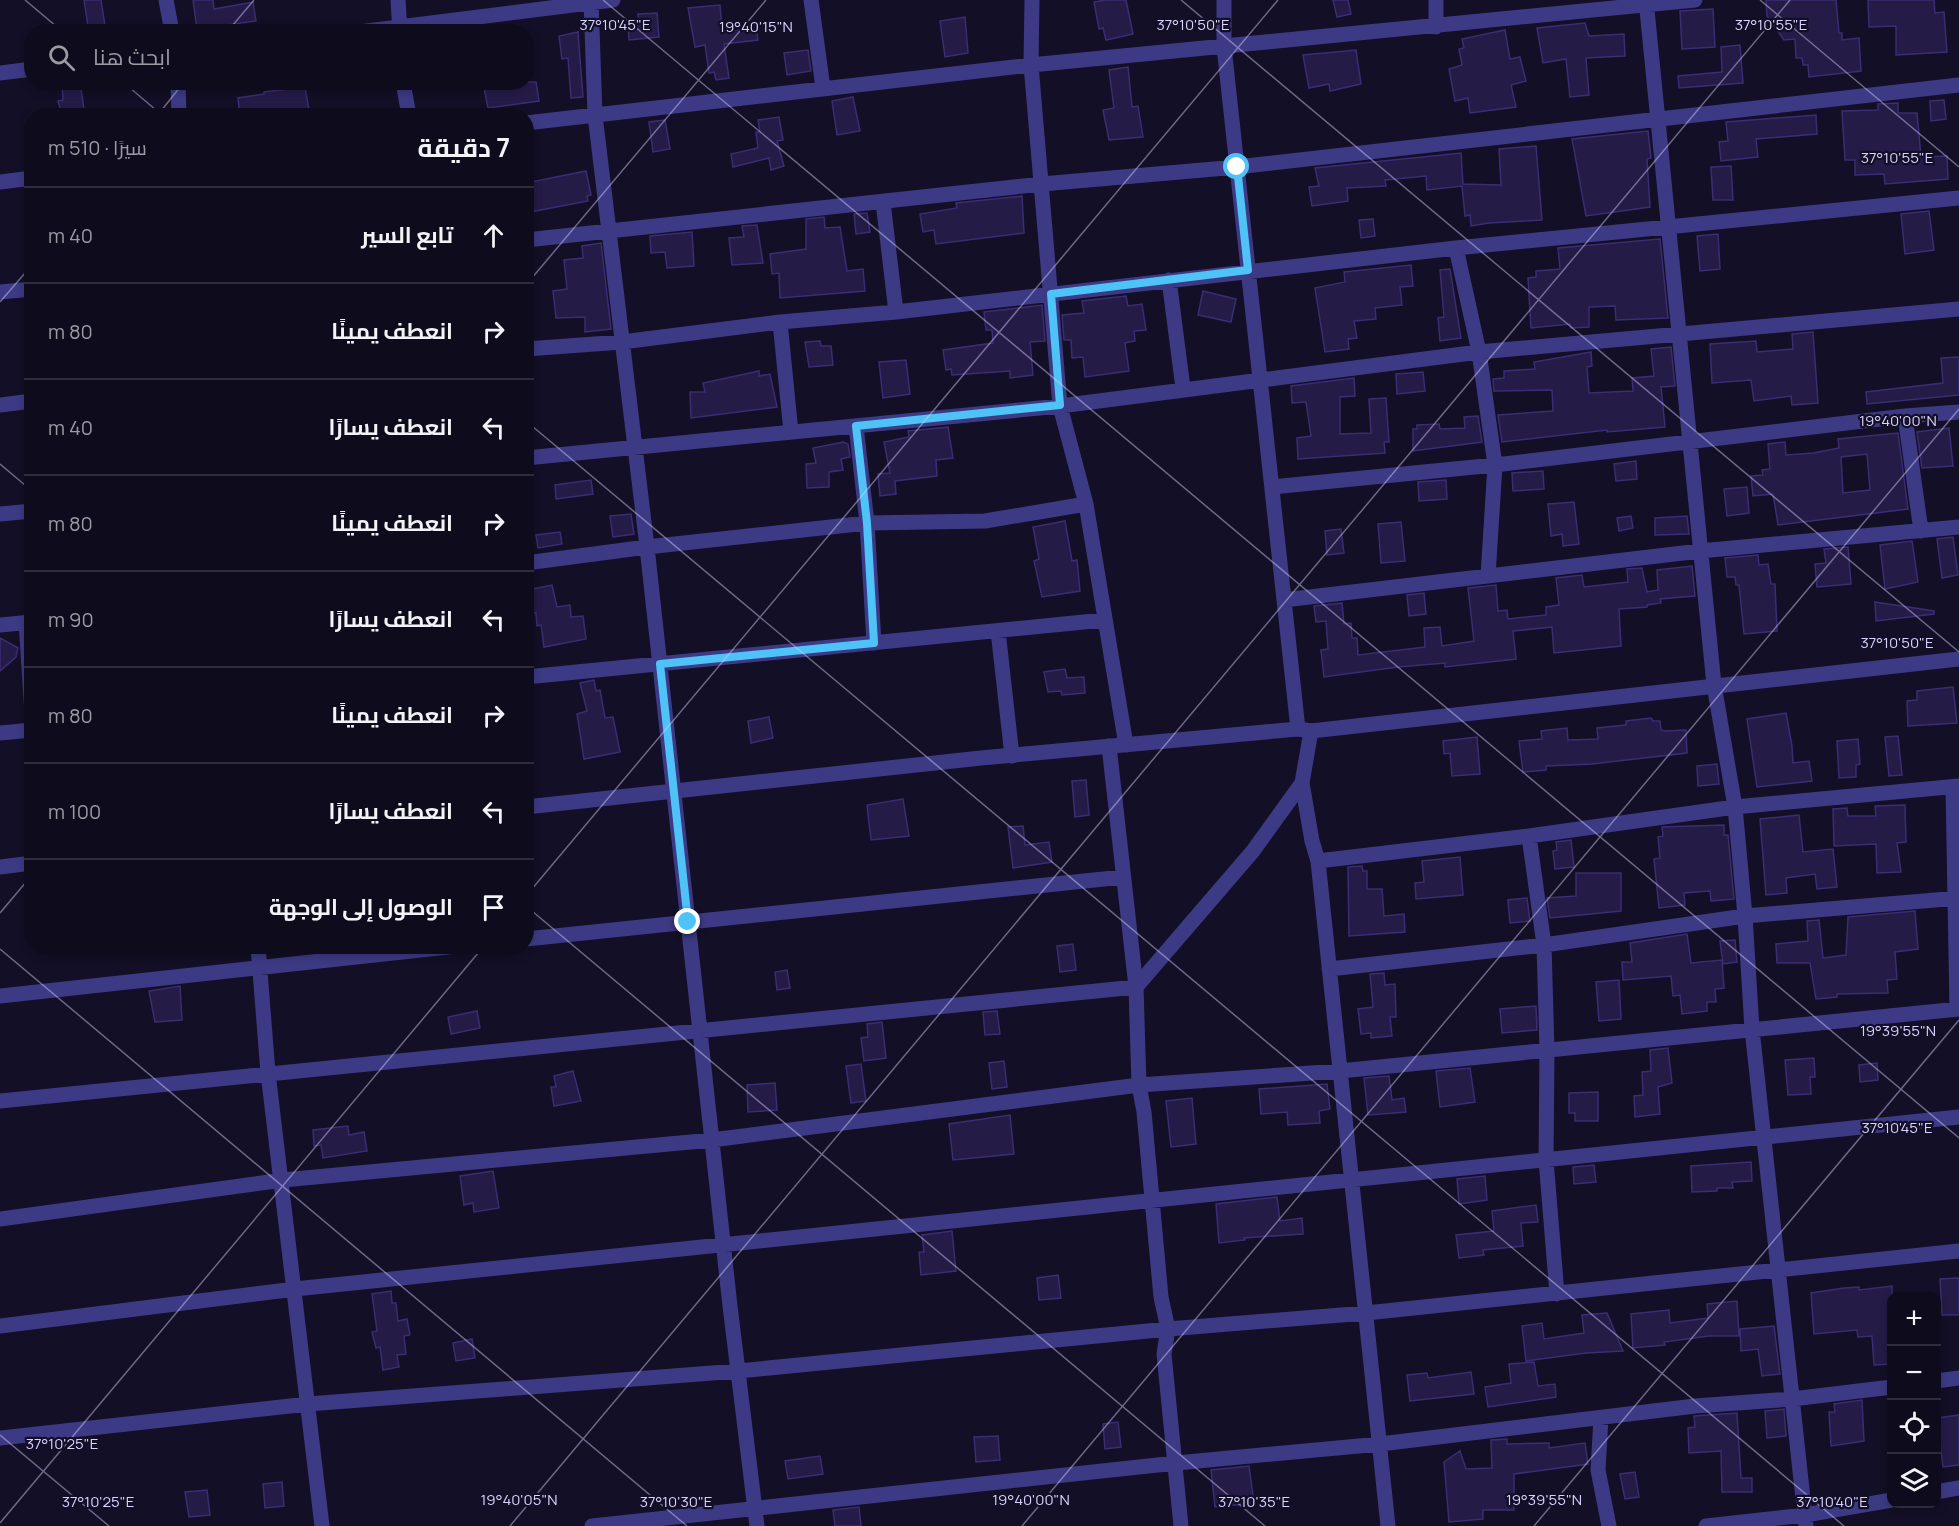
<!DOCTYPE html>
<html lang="ar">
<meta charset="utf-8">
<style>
body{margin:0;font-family:Manrope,Cairo,sans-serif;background:#171425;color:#f1f3f6;direction:rtl}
.controls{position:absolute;right:18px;bottom:18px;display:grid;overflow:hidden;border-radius:12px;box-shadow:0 3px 9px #0003}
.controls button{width:54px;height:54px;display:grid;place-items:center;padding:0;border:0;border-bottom:2px solid #2e2b3b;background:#0e0b1c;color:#f1f3f6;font:30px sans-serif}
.stop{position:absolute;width:18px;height:18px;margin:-14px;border:4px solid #4fc3f7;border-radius:50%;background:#fff}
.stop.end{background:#4fc3f7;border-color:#fff;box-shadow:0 2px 6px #0008}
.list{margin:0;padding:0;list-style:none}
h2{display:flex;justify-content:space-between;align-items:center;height:78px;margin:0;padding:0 24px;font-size:26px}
h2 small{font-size:20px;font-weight:400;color:#9b9ba3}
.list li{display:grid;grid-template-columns:39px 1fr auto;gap:18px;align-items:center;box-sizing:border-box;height:96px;padding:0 24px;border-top:2px solid #2e2b3b}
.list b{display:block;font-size:22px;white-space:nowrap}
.list em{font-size:20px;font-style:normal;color:#9b9ba3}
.icon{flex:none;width:33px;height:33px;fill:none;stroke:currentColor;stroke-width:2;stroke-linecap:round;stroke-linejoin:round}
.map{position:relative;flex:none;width:1959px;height:1526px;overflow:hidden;direction:ltr}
.search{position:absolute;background:#0e0b1c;box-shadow:0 3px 9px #0003;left:24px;top:24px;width:510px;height:66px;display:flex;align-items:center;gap:15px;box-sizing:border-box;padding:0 21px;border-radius:24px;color:#9b9ba3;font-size:22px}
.panel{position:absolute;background:#0e0b1c;box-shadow:0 3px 9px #0003;left:24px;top:108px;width:510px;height:846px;border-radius:24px;direction:rtl}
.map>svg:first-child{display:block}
.building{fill:#241b47;stroke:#3b2d73;stroke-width:1.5;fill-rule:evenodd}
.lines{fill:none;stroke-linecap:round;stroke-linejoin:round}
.minor{stroke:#3d3a85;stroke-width:15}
.tertiary{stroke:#3d3a85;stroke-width:15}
.route{stroke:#4fc3f7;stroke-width:8}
.ticks{fill:none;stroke:#d9d4ff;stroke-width:1.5;stroke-opacity:0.45}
.ticks-label{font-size:15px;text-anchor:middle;fill:#d9d4ff;stroke:#130f26;stroke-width:4.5;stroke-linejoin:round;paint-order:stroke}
</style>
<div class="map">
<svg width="1959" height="1526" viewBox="0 0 1959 1526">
<rect width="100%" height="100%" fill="#130f26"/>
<path class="building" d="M84,0H101L106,32H92L91,25L88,26Z
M193,0H213L214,9L253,2L256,21L197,29Z
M1105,0H1126L1133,34L1106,40L1103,28L1099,29L1094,2Z
M1333,0H1348L1351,14L1337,17Z
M1766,0H1836L1839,33H1842V40L1859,38L1861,71L1809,77L1808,65H1803L1802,58H1796L1795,39L1784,40L1767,16Z
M1868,0H1934L1935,13L1944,12L1947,52L1896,55V26L1869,27Z
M720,5L722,29L756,25L758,40L724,44L729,78L716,80L714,72L709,73L705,45L695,47L688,8Z
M1713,9L1715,47L1682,49L1680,11Z
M657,13L659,37L629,40L628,23H639L638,14Z
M965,17L968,53L945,57L940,21Z
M1585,23L1589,36L1624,34L1625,56L1586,58L1589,95L1570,97L1566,59L1543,63L1537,28Z
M1505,30L1510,59L1520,57L1526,81L1511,85L1516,107L1470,113L1468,98L1455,101L1449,69L1462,65L1459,49L1464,48L1462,39Z
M578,32L583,97L571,98L568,58L562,59L559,36Z
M1740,45L1743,83L1679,88L1678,76L1722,72L1721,47Z
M808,50L811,71L787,75L784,53Z
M1356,50L1361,84L1330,91L1329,84L1309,88L1303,55Z
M1128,67L1132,107L1138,106L1143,137L1109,140L1103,110L1114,108L1109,70Z
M80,82L85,116H62L58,101L63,100L62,84Z
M517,82H536L539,101L488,108L484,88Z
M305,87L310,116H280L279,109L240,116L238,98L264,94V92Z
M853,97L860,131L837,135L832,101Z
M1944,100L1946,119L1931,121L1930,101Z
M1898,103V113H1917L1921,157L1947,156L1948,179L1885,184L1884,174L1855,175V160H1845L1842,111L1878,110V104Z
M1816,115L1817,134L1756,139L1758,157L1721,161L1719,142L1728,141L1726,122Z
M779,117L783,140L777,141L784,166L771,170L769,158L733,167L731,154L758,148L756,132H760L758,120Z
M665,120L670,149L653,152L649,122Z
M1648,131L1651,158L1647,159L1650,207L1586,216L1572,139Z
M1536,146L1542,220L1489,223L1471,226L1470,215L1465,216L1462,186L1427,190L1426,176L1385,180L1386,186L1347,188L1348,201L1312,206L1309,187L1319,186L1315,168L1461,153L1463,184L1501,185L1499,149Z
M1731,166L1733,200H1713L1711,167Z
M586,171L591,195L587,196L588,201L530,212L526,183Z
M1022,196L1024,233L936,244L934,230L923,232L920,214L957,208L956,203Z
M1929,211L1934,250L1905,254L1901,214Z
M867,213L870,232L856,234L854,214Z
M824,217L825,228L840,227L847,271L863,269L865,291L780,298L779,273L772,274L770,254L806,249V219Z
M1373,219L1375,236L1361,238L1359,220Z
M757,225L763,263L732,265L729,238L744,237L742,226Z
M692,232L694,266L667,268L665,252L651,253L650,236Z
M1718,234L1720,269L1700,271L1697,236Z
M1660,239L1668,318L1616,320L1615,306L1589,307V327L1571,328L1570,324L1531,328L1528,278L1536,277V271L1560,269L1558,248Z
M601,243L611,329L585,332V317L556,318L553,291L567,289L564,260L583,258L582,246Z
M1411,265L1413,286L1400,287L1402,305L1375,308L1376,319L1354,321L1357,338L1348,339L1349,349L1325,352L1315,288L1345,282L1344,272Z
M1450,269L1461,338L1440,341L1438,318L1444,317L1440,270Z
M1203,291L1236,299L1231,322L1198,315Z
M1126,296L1128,306L1142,304L1146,330L1134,331L1135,341L1125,343L1129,371L1085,377L1083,357L1072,358L1071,340H1064L1062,315L1084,313L1082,301Z
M1042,305L1045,341L1030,342L1033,375L1010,378V371L952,375L951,369L946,370L943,350L993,343L992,330H986L984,312Z
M1813,332L1818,403L1792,405L1791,396L1754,401L1751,380L1712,383L1710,344L1756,341L1757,352L1793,349L1792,334Z
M820,341L821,346H831L833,365L809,367L805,342Z
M1671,347L1675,386L1661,387L1665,427L1607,432V430L1502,442L1498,415L1553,411L1552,390L1494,391L1493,379L1504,378V371L1535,369L1534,362L1591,352L1592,366L1587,367L1589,393L1633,391L1632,378L1654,376L1651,349Z
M1959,357V395L1867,404L1866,392L1943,383L1941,358Z
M906,360L910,394L883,398L879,362Z
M759,371V376L770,374L777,407L691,418L690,392H705L703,383Z
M1423,372L1425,391L1397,394L1396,374Z
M1354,378L1355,396L1340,397V434L1371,433L1369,399L1386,398L1389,442H1384L1385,453L1298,459L1297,438L1311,436L1306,402L1292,403L1291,386Z
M1478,416L1482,442L1413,451V429H1417V425L1439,424L1440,429L1465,428L1464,417Z
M948,427L953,458L936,460L937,476L895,481L896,494L880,496L878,474L890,473L884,442L909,437L908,431Z
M1949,428L1953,466L1922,468L1917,432Z
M1898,433L1908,509L1778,525L1773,494L1753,496L1751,476L1763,475L1762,470L1770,469L1768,444L1785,442L1786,455L1813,453L1839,448L1838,439ZM1867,454L1870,490L1843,493L1841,457Z
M843,442L848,444L850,457L841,459L843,470L829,472V487L807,488L806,464L816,463L813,448Z
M1636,461L1637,479L1616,481L1614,464Z
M1543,471L1544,489L1513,491L1512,473Z
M591,480L593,494L556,499L555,485Z
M1446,480L1447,499L1419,501L1418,482Z
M1747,487L1749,513L1727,516L1724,489Z
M1574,502L1579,544L1563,546L1562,534L1551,536L1548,504Z
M631,514L634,534L613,537L610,516Z
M1631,516L1633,528L1619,531L1617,518Z
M1687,516L1689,534L1655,535V518Z
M1065,521L1072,561L1077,560L1080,591L1042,597L1034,561L1039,559L1033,527Z
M1401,522L1405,561L1381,563L1378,524Z
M1341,529L1344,553L1327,555L1325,531Z
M560,532L562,544L538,548L536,535Z
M1953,537L1958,575L1942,578L1937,539Z
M1912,541L1918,582L1885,589L1880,545Z
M1848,547L1851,584L1817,587L1815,564L1826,563L1824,549Z
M1758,555L1759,565L1768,564L1771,584H1775L1777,631L1744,634L1739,585H1736L1735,577H1727L1725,558Z
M1692,566L1695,596L1660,599L1661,603L1647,605V607L1619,609L1621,646L1554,653L1552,627L1513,631L1516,659L1445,667V663L1398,667L1324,677L1321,650L1328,649L1326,621L1316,622L1314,606L1342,603L1344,624L1351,623L1352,638H1357L1358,655L1425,647L1424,628L1440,627L1442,646L1474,641L1468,588L1496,585L1498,611L1507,610L1508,619L1546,615V607L1559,605L1556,578L1582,575L1584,587L1628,582L1627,569L1642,568L1647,592L1658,590L1657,570Z
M552,585L557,607L570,605L571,617L583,616L586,639L544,647L541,625L537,626L536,613L526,615V590Z
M1424,593L1426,614L1409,616L1407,595Z
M1875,602L1934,611V614L1876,621Z
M0,638L18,648L16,657L0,671Z
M1065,669L1067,678L1084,677L1085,693L1062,695L1061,691L1048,692L1044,672Z
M594,680L596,691L600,690L605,718L613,717L620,752L584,759L577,714L587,711L580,683Z
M1953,687L1957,723L1908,726L1907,701L1917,700V691Z
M1786,713L1792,746L1793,763L1809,761L1812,781L1757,787L1747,719Z
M769,717L773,738L751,743L748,721Z
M1651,718L1653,721H1660L1661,730L1665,731L1686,730L1687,753L1592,764L1546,766V770L1523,772L1519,741L1542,739L1541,731L1567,728L1568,740L1598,739L1597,728L1626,725V721Z
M1898,736L1902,775L1889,776L1885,737Z
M1477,737L1480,774L1452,776L1450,753L1444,754L1443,741Z
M1858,739L1860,764L1856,765V777L1839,778L1837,741Z
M1717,764L1719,784L1698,786L1697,766Z
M1086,780L1089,815L1075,817L1072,781Z
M903,799L909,836L871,840L867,805Z
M1905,805L1906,842L1897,843L1901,872L1877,873L1876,844L1834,846L1833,809L1847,808L1848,816H1876L1875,806Z
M1799,815L1803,852L1833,849L1837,887L1817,889L1815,874L1786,878L1787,893L1766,895L1760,819Z
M1724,825V835H1728L1734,899L1711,901L1710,891L1684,893L1685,905L1659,908L1654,859L1660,858L1658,837L1663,836L1662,827Z
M1023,826L1025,845L1049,842L1052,862L1013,868L1008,827Z
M1571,840L1574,867L1555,869L1553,851L1557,850L1556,842Z
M1460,857L1463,895L1416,899L1415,883L1424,882L1422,861Z
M1362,866L1363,871H1367V889H1382L1384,916L1404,914L1405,932L1349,936L1348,867Z
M1576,873H1621V911L1550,918L1547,898L1576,896Z
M1527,898L1530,921L1510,923L1508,900Z
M1915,911L1918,949L1895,952L1897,979L1887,980L1888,993L1837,994V997L1816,999L1810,963H1777L1776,944L1808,941L1807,921L1819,920L1823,958L1846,955L1848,917Z
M1687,934L1691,963L1722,960L1724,988L1715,989L1716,1002H1707V1011L1682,1014L1680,995L1673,996L1671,976L1623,980L1622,962H1632L1630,943Z
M1735,940L1737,962L1723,964L1720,941Z
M1073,944L1076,970L1060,972L1057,946Z
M787,970L790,988L777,990L775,972Z
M1384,973L1385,985L1395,984L1396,1017H1390L1392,1036L1371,1038V1033L1361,1034L1358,1009L1373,1007L1370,974Z
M1619,980L1621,1019L1599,1021L1596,982Z
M180,986L182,1020L155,1022L149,991Z
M1536,1006L1537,1030L1502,1033L1500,1009Z
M477,1011L480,1028L451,1034L448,1017Z
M997,1011L1000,1034L985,1035L983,1012Z
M882,1022L886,1058L864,1061L861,1038L868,1037L867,1024Z
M1668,1048L1672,1083L1658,1087L1660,1114L1635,1117L1634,1096L1643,1095L1642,1072L1651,1071L1650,1050Z
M1814,1058L1815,1077H1810L1811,1094L1788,1095L1785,1060Z
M1004,1061L1007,1087L992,1089L989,1063Z
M1877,1063L1878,1080L1860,1082L1859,1065Z
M861,1064L866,1101L851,1103L846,1066Z
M1470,1068L1475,1102L1440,1107L1436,1071Z
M573,1071L581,1101L554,1106L551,1087H556L554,1076Z
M1389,1076L1392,1100L1404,1098L1406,1112L1368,1115L1364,1078Z
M775,1083L777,1110L748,1112L747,1085Z
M1327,1084L1330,1109L1319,1111L1320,1123L1288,1125L1287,1112L1261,1114L1259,1089Z
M1598,1092V1121H1575V1113H1569V1093Z
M1192,1098L1196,1144L1171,1147L1166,1101Z
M1010,1115L1014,1154L953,1160L949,1124Z
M348,1126L349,1135L364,1132L367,1151L323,1158L321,1145L314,1146L313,1130Z
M1751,1162L1752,1181L1732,1182L1733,1188H1717V1191L1692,1192L1691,1166Z
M1594,1165L1596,1182L1574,1184L1573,1167Z
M493,1171L499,1208L474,1212L473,1203L464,1205L460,1176Z
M1485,1176L1487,1200L1459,1204L1457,1179Z
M1277,1197L1280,1221L1302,1218L1303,1234L1244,1238L1245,1240L1219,1243L1216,1204Z
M1536,1205L1538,1222L1521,1223L1523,1246L1483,1250L1484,1255L1459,1258L1456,1235L1494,1231L1492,1211Z
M952,1231L956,1271L921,1275L919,1252H924L922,1235Z
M1058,1275L1061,1298L1039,1300L1037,1278Z
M1959,1278V1315H1942L1940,1279Z
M1892,1286V1364L1874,1365L1872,1336L1858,1337L1857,1330L1814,1334L1811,1293L1844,1288L1859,1287V1290Z
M391,1291L392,1303H396L398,1321L407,1319L410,1335L404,1336L406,1354L397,1355L399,1367L383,1370L380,1347L376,1348L372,1332L377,1331L372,1294Z
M1737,1301L1739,1336H1709L1664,1342L1665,1345L1633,1348L1631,1314L1669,1310L1670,1323L1708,1318L1707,1304Z
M1607,1313L1623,1351L1586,1353L1526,1361L1522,1326L1542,1323L1544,1339L1584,1333L1582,1315Z
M1774,1326L1780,1374L1762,1376L1758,1349L1741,1351L1740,1329Z
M472,1339L475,1358L456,1361L453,1343Z
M1534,1362L1538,1386L1555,1384L1556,1397L1488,1407L1485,1387L1511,1383L1509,1364Z
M1471,1372L1474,1394L1410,1401L1407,1375L1427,1373L1428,1378Z
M1862,1400L1864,1441L1831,1446L1829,1412H1835L1834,1404Z
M1784,1409L1786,1436L1767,1438L1765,1411Z
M1737,1413L1741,1478H1752V1492H1722L1721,1451L1689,1453L1688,1428L1695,1427L1694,1416Z
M1959,1415V1465L1943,1467L1937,1418Z
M1118,1422L1121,1447L1105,1449L1103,1424Z
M998,1436L1000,1460L976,1462L974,1437Z
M1507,1439V1444L1549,1443V1448L1585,1443L1588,1464L1514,1474V1510H1483V1519L1449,1522L1444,1462L1460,1451L1466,1469L1492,1468L1491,1440Z
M820,1456L823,1474L788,1479L785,1461Z
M1249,1466L1254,1503L1215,1507L1211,1470Z
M1635,1472L1639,1497L1625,1499L1620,1474Z
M282,1482L284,1506L265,1508L263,1484Z
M207,1490L210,1515L189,1517L185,1492Z
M859,1507L861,1526H835L833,1510Z"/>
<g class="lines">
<path class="minor" d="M166,0L172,32
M398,0L400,32
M591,0L595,115L647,547L730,1306L757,1526
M811,0L823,88
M1032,0L1031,65L1060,406L1086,504L1126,745
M1224,0V47L1298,729
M1436,0V27
M1646,0L1714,685L1735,807L1745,916L1752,1029L1806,1526
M359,32L613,0
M0,73L32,69
M178,82L179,116
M403,82L409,116
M526,123L1031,65L1695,0
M0,182L32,178
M883,202L896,312
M526,240L1042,184L1237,167L1959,85
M1456,248L1479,352L1495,465L1488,576
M1169,280L1183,388
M0,292L32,289
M780,322L791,432
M526,349L622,342L780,322L896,312L1456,248L1959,198
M0,405L32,401
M1905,416L1921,531
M856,426L867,523L874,643
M526,458L1060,406L1479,352L1959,309
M1272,487L1495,465L1905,416L1959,412
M0,514L32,511
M526,563L647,547L867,523L985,521L1086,504
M1284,600L1700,551L1959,527
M26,622L32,714
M0,625L32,622
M998,631L1012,756
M526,677L1104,620
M1311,731L1302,783L1312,841L1318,861L1388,1526
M0,733L32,730
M1953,787L1957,1009
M1529,836L1544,945L1547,1050L1546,1160L1557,1294
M1318,861L1529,836L1735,807L1959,786
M526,939L1123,877
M258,946L268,1073L322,1526
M1329,969L1544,945L1745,916L1959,898
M0,996L457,946
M0,1101L1136,987L1109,746
M0,1219L283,1180L712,1140L1139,1085L1340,1071L1959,1009
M0,1326L295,1289L1959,1117
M1936,1381L1959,1378
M1601,1418L1598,1470L1609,1526
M0,1438L308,1404L738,1371L1168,1329L1366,1313L1959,1251
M1936,1492L1959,1488
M592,1526L1176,1463L1380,1444L1695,1406L1792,1399L1892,1387
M1181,1526L1164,1354L1168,1329L1161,1297L1144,1112L1139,1085L1136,987L1253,851L1302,783
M1706,1526L1805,1515L1892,1500"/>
<path class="tertiary" d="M526,807L981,758L1298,729L1311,731L1959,659
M0,867L32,863"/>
</g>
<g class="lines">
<path class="route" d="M688,922L660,664L874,643L867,523L856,426L1060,405L1051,294L1248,270L1237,167"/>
</g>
<path class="ticks" d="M25,0L63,32M603,0L1959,1138M1181,0L1959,652M1760,0L1959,167M227,32L254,0M123,82L163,116M157,116L184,82M526,285L766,0M0,302L32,265M526,421L1844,1526M0,464L32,491M526,896L1278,0M526,906L1265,1526M0,913L32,875M0,949L687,1526M0,1435L109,1526M0,1523L484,946M510,1526L1790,0M1022,1526L1959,409M1534,1526L1959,1020"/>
<g class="ticks-label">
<text x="1771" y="30">37°10'55"E</text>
<text x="615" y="30">37°10'45"E</text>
<text x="1193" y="30">37°10'50"E</text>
<text x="756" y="32">19°40'15"N</text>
<text x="1897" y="163">37°10'55"E</text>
<text x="1898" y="426">19°40'00"N</text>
<text x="1897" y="648">37°10'50"E</text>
<text x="1898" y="1036">19°39'55"N</text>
<text x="1897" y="1133">37°10'45"E</text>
<text x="62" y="1449">37°10'25"E</text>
<text x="519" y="1505">19°40'05"N</text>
<text x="1031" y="1505">19°40'00"N</text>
<text x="1544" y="1505">19°39'55"N</text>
<text x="98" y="1507">37°10'25"E</text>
<text x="676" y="1507">37°10'30"E</text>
<text x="1254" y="1507">37°10'35"E</text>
<text x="1832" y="1507">37°10'40"E</text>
</g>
</svg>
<div class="controls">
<button>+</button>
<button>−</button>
<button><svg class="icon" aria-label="locate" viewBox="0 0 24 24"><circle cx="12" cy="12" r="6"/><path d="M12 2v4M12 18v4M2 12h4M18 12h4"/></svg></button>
<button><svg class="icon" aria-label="layers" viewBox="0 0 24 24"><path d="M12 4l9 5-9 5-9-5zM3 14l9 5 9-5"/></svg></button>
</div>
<div class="stop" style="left:1237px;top:167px"></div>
<div class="stop end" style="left:688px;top:922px"></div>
<div class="search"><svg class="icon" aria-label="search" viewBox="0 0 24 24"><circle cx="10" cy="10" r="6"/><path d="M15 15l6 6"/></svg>ابحث هنا</div>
<section class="panel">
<h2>7 دقيقة<small>سيرًا · 510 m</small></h2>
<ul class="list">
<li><svg class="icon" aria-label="ahead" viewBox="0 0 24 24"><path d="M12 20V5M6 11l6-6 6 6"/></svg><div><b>تابع السير</b></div><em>40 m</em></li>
<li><svg class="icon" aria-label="right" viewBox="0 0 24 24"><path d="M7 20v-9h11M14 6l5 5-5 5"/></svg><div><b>انعطف يمينًا</b></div><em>80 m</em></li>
<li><svg class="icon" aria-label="left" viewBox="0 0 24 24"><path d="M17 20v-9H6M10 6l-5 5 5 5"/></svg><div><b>انعطف يسارًا</b></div><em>40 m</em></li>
<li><svg class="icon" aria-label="right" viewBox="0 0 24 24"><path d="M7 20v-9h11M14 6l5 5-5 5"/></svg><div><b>انعطف يمينًا</b></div><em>80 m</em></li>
<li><svg class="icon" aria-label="left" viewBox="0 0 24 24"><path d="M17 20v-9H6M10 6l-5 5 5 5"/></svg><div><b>انعطف يسارًا</b></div><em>90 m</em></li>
<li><svg class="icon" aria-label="right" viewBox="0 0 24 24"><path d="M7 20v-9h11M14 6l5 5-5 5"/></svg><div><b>انعطف يمينًا</b></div><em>80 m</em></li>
<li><svg class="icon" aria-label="left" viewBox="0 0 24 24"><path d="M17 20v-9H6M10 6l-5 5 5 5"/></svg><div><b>انعطف يسارًا</b></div><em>100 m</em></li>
<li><svg class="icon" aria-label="arrive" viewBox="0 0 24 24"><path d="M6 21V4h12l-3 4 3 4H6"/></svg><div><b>الوصول إلى الوجهة</b></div></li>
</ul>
</section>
</div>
